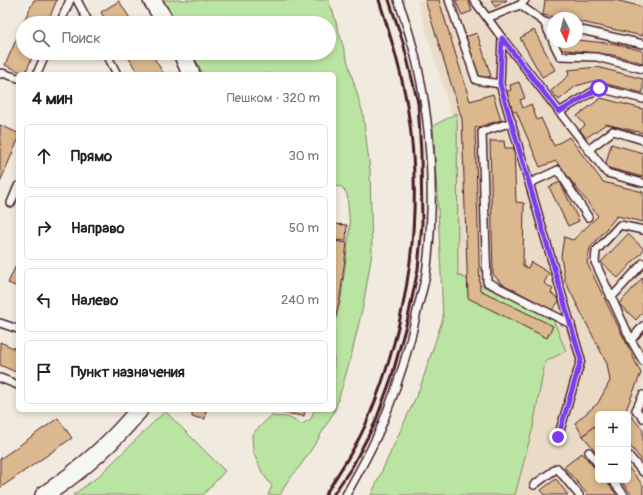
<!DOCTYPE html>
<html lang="ru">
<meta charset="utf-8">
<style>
body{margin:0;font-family:Pangolin,sans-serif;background:#f6f6f6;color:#222}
.controls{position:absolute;right:12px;bottom:12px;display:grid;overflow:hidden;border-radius:6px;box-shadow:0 2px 6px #0003}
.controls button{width:36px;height:36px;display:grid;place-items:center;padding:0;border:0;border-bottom:1px solid #e0e0e0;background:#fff;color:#222;font:20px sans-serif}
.compass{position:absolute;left:547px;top:12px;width:36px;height:36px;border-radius:50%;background:#fff;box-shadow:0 2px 6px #0003;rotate:174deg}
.stop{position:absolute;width:12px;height:12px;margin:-9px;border:3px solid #7c3aed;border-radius:50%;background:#fff}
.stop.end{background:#7c3aed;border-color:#fff;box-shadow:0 1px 4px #0008}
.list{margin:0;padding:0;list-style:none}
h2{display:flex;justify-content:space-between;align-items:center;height:52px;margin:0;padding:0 16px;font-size:17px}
h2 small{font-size:13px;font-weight:400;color:#767676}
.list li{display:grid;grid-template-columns:26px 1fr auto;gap:12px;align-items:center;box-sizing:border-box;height:64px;margin:0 8px 8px;padding:0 8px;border:1px solid #e0e0e0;border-radius:6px}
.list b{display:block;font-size:15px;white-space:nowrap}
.list em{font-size:13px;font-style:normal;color:#767676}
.icon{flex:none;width:22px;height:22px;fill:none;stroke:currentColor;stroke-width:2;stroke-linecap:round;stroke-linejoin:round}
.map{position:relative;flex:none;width:643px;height:495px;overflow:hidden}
.search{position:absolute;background:#fff;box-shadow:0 2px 6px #0003;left:16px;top:16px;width:320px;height:44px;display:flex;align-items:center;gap:10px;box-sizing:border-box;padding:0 14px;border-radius:22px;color:#767676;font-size:15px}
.panel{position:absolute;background:#fff;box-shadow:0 2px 6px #0003;left:16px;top:72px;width:320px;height:340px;border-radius:6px}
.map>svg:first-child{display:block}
.built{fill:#eadbc6;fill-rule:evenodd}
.green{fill:#bae4a1;stroke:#828266}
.building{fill:#dbb88d;stroke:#4a1f2b}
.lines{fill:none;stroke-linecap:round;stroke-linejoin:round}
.service-casing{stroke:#4a1f2b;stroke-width:10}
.tertiary-casing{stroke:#4a1f2b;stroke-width:20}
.service{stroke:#f6f6f2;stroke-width:7}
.tertiary{stroke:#f6f6f2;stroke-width:17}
.rail{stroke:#4a1f2b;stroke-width:3}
.route{stroke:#7c3aed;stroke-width:5}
</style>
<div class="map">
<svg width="643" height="495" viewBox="0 0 643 495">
<rect width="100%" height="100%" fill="#f1eade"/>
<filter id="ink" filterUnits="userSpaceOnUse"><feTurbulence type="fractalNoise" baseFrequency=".025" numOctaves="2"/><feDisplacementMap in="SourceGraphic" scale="8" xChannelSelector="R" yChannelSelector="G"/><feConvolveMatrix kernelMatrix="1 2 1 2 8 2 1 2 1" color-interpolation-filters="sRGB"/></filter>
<g filter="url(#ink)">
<path class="built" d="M417,0H643V495H515L538,348L461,315L453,120ZM553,18H577V42H553ZM598,414H628V480H598Z"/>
<path class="green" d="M162,0H328L333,12L363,114L370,170L372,253L363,306L350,361L335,410L317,441L300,466L287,482L280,495H268L272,486L263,474L253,452L252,434L271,416L288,417L295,421L302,424L311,419L314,410H334V327L341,298L350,227L347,194L342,187L334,186V74H203L192,53H329V23H176Z
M457,113L458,275L552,317L566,351L545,362L533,427L515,495H371L420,388L443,318L438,209L433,126Z
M165,411L225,471L203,495H73L99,476Z"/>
<path class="building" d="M34,0H57L47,23H23Z
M425,0H439L470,101L493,94L501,120L475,128L480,290L553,326L547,338L468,298L462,119Z
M455,0H468L472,11L462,15Z
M491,0H507L495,7Z
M545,0H615L643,7V36L577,21V18H560L543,15Z
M119,1L133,23H107L101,12Z
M23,24V53H34L25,74L5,65Z
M534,30L555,70L542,77L520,38Z
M477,33L491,76L479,80L465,37Z
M577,40L616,44L643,51V63L613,55L558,49L559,42H577Z
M126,53H151L164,74H138Z
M597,67L643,79V93L594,81L576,86L559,100L551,91L569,75L568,70Z
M519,82L525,98L520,100L523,108L531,104L537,120L541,118L554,146L569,137L603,182L643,192V222L617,216L590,248L587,263L641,373L626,410L622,414H598V431L594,426L583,436L575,423L598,403L610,381L607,364L565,281L561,256L564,237L573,240L598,216L556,161L540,167L516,111L513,112L506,92L511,90L510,85Z
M601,98L643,109V133L606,124L586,138L580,130L585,125L577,116Z
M0,125L18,133V140L0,182Z
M490,141H504L505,148H514L516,202L524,203L523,266L528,268L531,262L549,273L544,283L553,289L551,293L560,300L552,310L501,283L493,274Z
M611,144L643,153V177L605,167Z
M560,182L579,221L568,226L549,187Z
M334,224L347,225L346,241L334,240Z
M628,234L643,248V251L618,278L601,262Z
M334,241L347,243L340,298L334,324Z
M18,261V287L8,283Z
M643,277V312L636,320L619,304Z
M0,342L18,350V373L0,365Z
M192,410H206L205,419L192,417Z
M259,410H305L304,416Z
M626,410L643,430V462L628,443V414H622Z
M58,418L72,438L0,488V459Z
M594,426L598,431V454L583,436Z
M582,453L598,472V480H605L617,495H588L564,467Z
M628,467L643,485V495H632L620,480H628Z
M556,479L568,495H545L541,490Z"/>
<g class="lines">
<defs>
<path id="service" d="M77,0L89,23
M449,0L476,80L500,84
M474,0L502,38L500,84L581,360L558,437
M525,0L520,5L544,22
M487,18L520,5
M60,23L70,0
M553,24L544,22L553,41
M577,29L643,44
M502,38L607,173L643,183
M553,42L560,56L597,57L643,69
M106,53L117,74
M0,74L2,73L18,78
M37,74L46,53
M559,112L599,88L643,99
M512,122L482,132L487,282L571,324
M588,150L613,131L643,140
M530,183L558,170L588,217
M11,203L18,186
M643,230L620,225L596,251L595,262L631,340L643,361
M611,298L643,263
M0,323L18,329
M631,340L643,326
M0,378L18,385
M643,395L636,410L643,418
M589,452L598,464
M628,455L643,472
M612,480L624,495
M534,485L557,468L579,495
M346,495C359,471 373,448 383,422C398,385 410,346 418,307C421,296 424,285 426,274C438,183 430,86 398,0"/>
<path id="tertiary" d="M152,0L166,23
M182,53L191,74
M44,495C79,472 112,443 139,410"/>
</defs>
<use href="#service" class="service-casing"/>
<use href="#tertiary" class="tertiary-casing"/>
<use href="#service" class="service"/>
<use href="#tertiary" class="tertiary"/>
<path class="rail" d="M325,495C340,471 357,446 368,419C409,321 425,210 407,105C401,69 390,34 379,0
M333,495L352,467L375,423L392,376L408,318L418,269L422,224L421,153L418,103L403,42L389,0"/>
</g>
</g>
<g class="lines" filter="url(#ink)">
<path class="route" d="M558,437L581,360L500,84L502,38L559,112L599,88"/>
</g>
</svg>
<div class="controls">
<button>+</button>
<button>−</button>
</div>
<svg class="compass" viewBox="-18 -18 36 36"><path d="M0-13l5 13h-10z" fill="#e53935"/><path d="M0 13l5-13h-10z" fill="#767676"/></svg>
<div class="stop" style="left:599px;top:88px"></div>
<div class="stop end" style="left:558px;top:437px"></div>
<div class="search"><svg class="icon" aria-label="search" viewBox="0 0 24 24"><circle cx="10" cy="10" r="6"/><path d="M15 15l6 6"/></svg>Поиск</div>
<section class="panel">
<h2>4 мин<small>Пешком · 320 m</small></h2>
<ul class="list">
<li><svg class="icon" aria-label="ahead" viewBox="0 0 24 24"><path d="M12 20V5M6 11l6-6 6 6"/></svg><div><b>Прямо</b></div><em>30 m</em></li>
<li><svg class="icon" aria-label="right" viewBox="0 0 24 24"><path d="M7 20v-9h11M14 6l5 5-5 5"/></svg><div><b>Направо</b></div><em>50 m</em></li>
<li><svg class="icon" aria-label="left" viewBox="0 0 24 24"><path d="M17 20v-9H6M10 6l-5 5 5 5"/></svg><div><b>Налево</b></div><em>240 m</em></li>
<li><svg class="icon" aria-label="arrive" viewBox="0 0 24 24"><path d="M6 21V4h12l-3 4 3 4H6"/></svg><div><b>Пункт назначения</b></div></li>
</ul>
</section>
</div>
